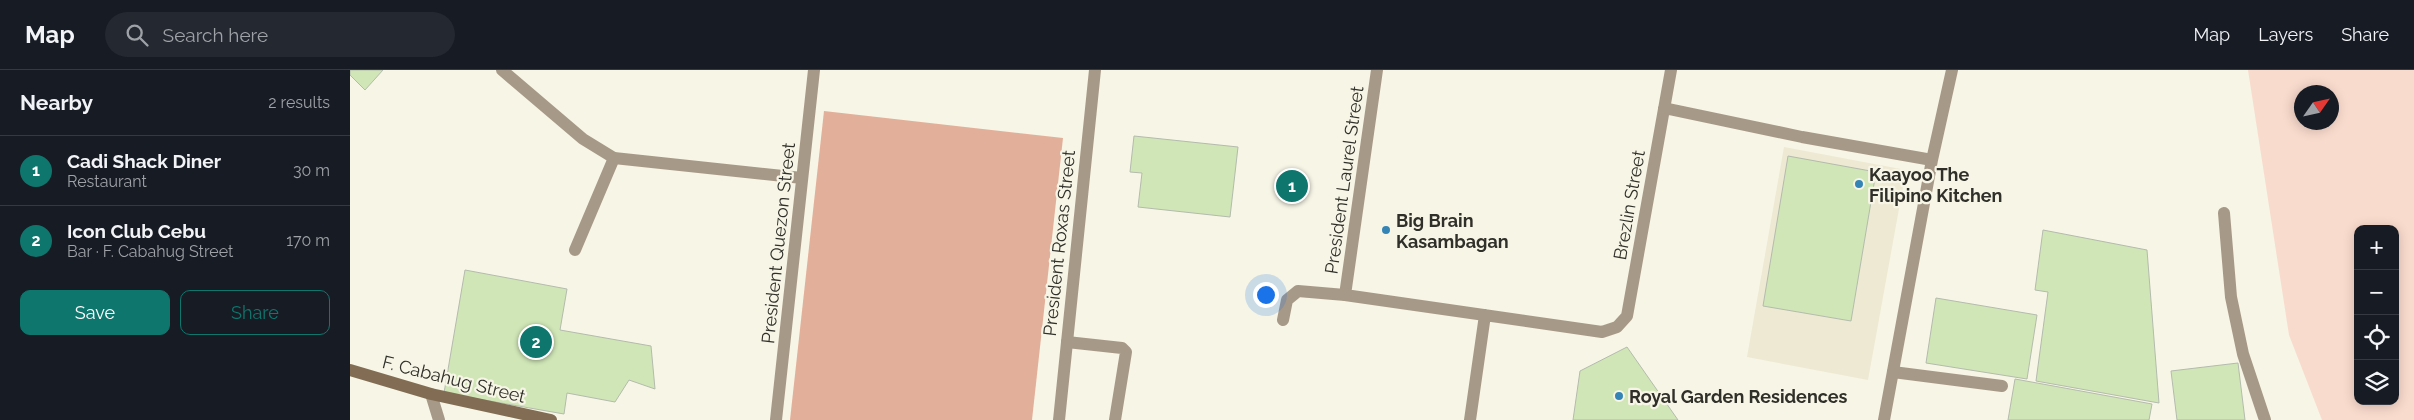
<!DOCTYPE html>
<meta charset="utf-8">
<style>
body{margin:0;font-family:Raleway,sans-serif;background:#242831;color:#f1f3f6}
.controls{position:absolute;right:15px;bottom:15px;display:grid;overflow:hidden;border-radius:10px;box-shadow:0 2px 12px #0003}
.controls button{width:45px;height:45px;display:grid;place-items:center;padding:0;border:0;border-bottom:1px solid #363941;background:#171b24;color:#f1f3f6;font:25px sans-serif}
.compass{position:absolute;left:1944px;top:15px;width:45px;height:45px;border-radius:50%;background:#171b24;box-shadow:0 2px 12px #0003;rotate:56deg}
.you{position:absolute;left:915px;top:224px;width:18px;height:18px;margin:-12px;border:4px solid #fff;border-radius:50%;background:#1a73e8;box-shadow:0 0 0 8px #1a73e833}
.badge{display:grid;place-items:center;width:32px;height:32px;border-radius:50%;background:#0f766e;color:#fff;font-size:16px;font-weight:700}
.pin{position:absolute;translate:-50% -50%;border:2px solid #fff;box-shadow:0 1px 5px #0006}
.list{margin:0;padding:0;list-style:none}
h2{display:flex;justify-content:space-between;align-items:center;height:65px;margin:0;padding:0 20px;font-size:21px}
h2 small{font-size:16px;font-weight:400;color:#9ea1a6}
.list li{display:grid;grid-template-columns:32px 1fr auto;gap:15px;align-items:center;box-sizing:border-box;height:70px;padding:0 20px;border-top:1px solid #363941}
.list b{display:block;font-size:19px;white-space:nowrap}
.list p{margin:0;font-size:16px;white-space:nowrap;color:#9ea1a6}
.list em{font-size:16px;font-style:normal;color:#9ea1a6}
.actions{display:flex;gap:10px;padding:15px 20px}
.actions a{flex:1;padding:11px 0;border:1px solid #0f766e;border-radius:10px;text-align:center;font-size:18px;color:#0f766e}
.actions .main{background:#0f766e;color:#fff}
.icon{flex:none;width:28px;height:28px;fill:none;stroke:currentColor;stroke-width:2;stroke-linecap:round;stroke-linejoin:round}
.map{position:relative;flex:none;width:2064px;height:350px;overflow:hidden}
header{display:flex;align-items:center;gap:30px;box-sizing:border-box;height:70px;padding:0 25px;background:#171b24;border-bottom:1px solid #363941}
header strong{font-size:24px}
nav{display:flex;gap:28px;margin-inline-start:auto;font-size:18px}
.search{width:350px;height:45px;background:#242831;display:flex;align-items:center;gap:12px;box-sizing:border-box;padding:0 18px;border-radius:28px;color:#9ea1a6;font-size:19px}
main{display:flex}
aside{flex:1;background:#171b24}
.map>svg:first-child{display:block}
.built{fill:#ede9d3}
.green{fill:#f9dbcd;fill-rule:evenodd}
.forest{fill:#e2b09a}
.building{fill:#d0e6b7;stroke:#b4bbad}
.lines{fill:none;stroke-linecap:round;stroke-linejoin:round}
.service{stroke:#a79988;stroke-width:12}
.minor{stroke:#a79988;stroke-width:12}
.secondary{stroke:#826d54;stroke-width:12}
.poi-dot{fill:#3485b6;stroke:#f7f5e6;stroke-width:2}
.labels{text-anchor:middle;dominant-baseline:central;stroke-width:4.5;stroke-linejoin:round;paint-order:stroke}
.poi-label{font-size:18px;font-weight:bold;fill:#302f29;stroke:#f7f5e6;text-anchor:start}
.street-label{font-size:18px;fill:#302f29;stroke:#f7f5e6}
</style>
<header>
<strong>Map</strong>
<div class="search"><svg class="icon" aria-label="search" viewBox="0 0 24 24"><circle cx="10" cy="10" r="6"/><path d="M15 15l6 6"/></svg>Search here</div>
<nav><a>Map</a><a>Layers</a><a>Share</a></nav>
</header>
<main>
<aside>
<h2>Nearby<small>2 results</small></h2>
<ul class="list">
<li><span class="badge">1</span><div><b>Cadi Shack Diner</b><p>Restaurant</p></div><em>30 m</em></li>
<li><span class="badge">2</span><div><b>Icon Club Cebu</b><p>Bar · F. Cabahug Street</p></div><em>170 m</em></li>
</ul>
<div class="actions"><a class="main">Save</a><a>Share</a></div>
</aside>
<div class="map">
<svg width="2064" height="350" viewBox="0 0 2064 350">
<rect width="100%" height="100%" fill="#f7f5e6"/>
<path class="built" d="M1434,77L1556,100L1518,310L1397,287Z"/>
<path class="green" d="M1898,0H2064V350H1972L1939,265ZM1952,22H1982V52H1952ZM2008,159H2045V331H2008Z"/>
<path class="forest" d="M474,41L713,68L682,350H440Z"/>
<path class="building" d="M0,0H33L15,20L0,5Z
M784,66L888,77L880,147L788,137L792,103L780,102Z
M1438,86L1526,102L1501,251L1413,236Z
M1693,160L1797,180L1809,333L1686,311L1698,222L1685,220Z
M115,200L217,219L210,260L301,276L305,319L279,310L265,332L217,323L214,344L94,323Z
M1586,228L1687,245L1677,309L1576,293Z
M1277,277L1328,350H1223L1230,301Z
M1888,293L1895,350H1827L1821,301Z
M1665,309L1802,334L1799,350H1658Z"/>
<g class="lines">
<path class="service" d="M1874,143L1881,227L1893,284L1915,350
M225,180L264,88
M933,250L937,230L948,221L995,225
M717,272L772,278L776,282L765,350
M1543,302L1652,316
M81,324L89,350"/>
<path class="minor" d="M152,0L233,69L264,88L452,108
M1027,0L995,225L1252,262L1267,257L1277,246L1321,0
M1314,38L1452,67L1582,90
M426,350L464,0
M709,350L745,0
M1120,350L1135,245
M1534,350L1582,90L1602,0"/>
<path class="secondary" d="M0,300L81,324L201,350"/>
</g>
<g class="poi-dot">
<circle cx="1509" cy="114" r="5"/>
<circle cx="1036" cy="160" r="5"/>
<circle cx="1269" cy="326" r="5"/>
</g>
<g class="labels">
<g class="poi-label">
<text x="1519" y="104">Kaayoo The<tspan x="1519" dy="21">Filipino Kitchen</tspan></text>
<text x="1046" y="150">Big Brain<tspan x="1046" dy="21">Kasambagan</tspan></text>
<text x="1279" y="326">Royal Garden Residences</text>
</g>
<g class="street-label">
<text transform="translate(994 110) rotate(-82)">President Laurel Street</text>
<text transform="translate(1279 135) rotate(-80)">Brezlin Street</text>
<text transform="translate(428 173) rotate(-84)">President Quezon Street</text>
<text transform="translate(709 173) rotate(-84)">President Roxas Street</text>
<text transform="translate(104 309) rotate(14)">F. Cabahug Street</text>
</g>
</g>
</svg>
<div class="controls">
<button>+</button>
<button>−</button>
<button><svg class="icon" aria-label="locate" viewBox="0 0 24 24"><circle cx="12" cy="12" r="6"/><path d="M12 2v4M12 18v4M2 12h4M18 12h4"/></svg></button>
<button><svg class="icon" aria-label="layers" viewBox="0 0 24 24"><path d="M12 4l9 5-9 5-9-5zM3 14l9 5 9-5"/></svg></button>
</div>
<svg class="compass" viewBox="-18 -18 36 36"><path d="M0-13l5 13h-10z" fill="#e53935"/><path d="M0 13l5-13h-10z" fill="#9ea1a6"/></svg>
<div class="you"></div>
<div class="pin badge" style="left:942px;top:116px">1</div>
<div class="pin badge" style="left:186px;top:272px">2</div>
</div>
</main>
